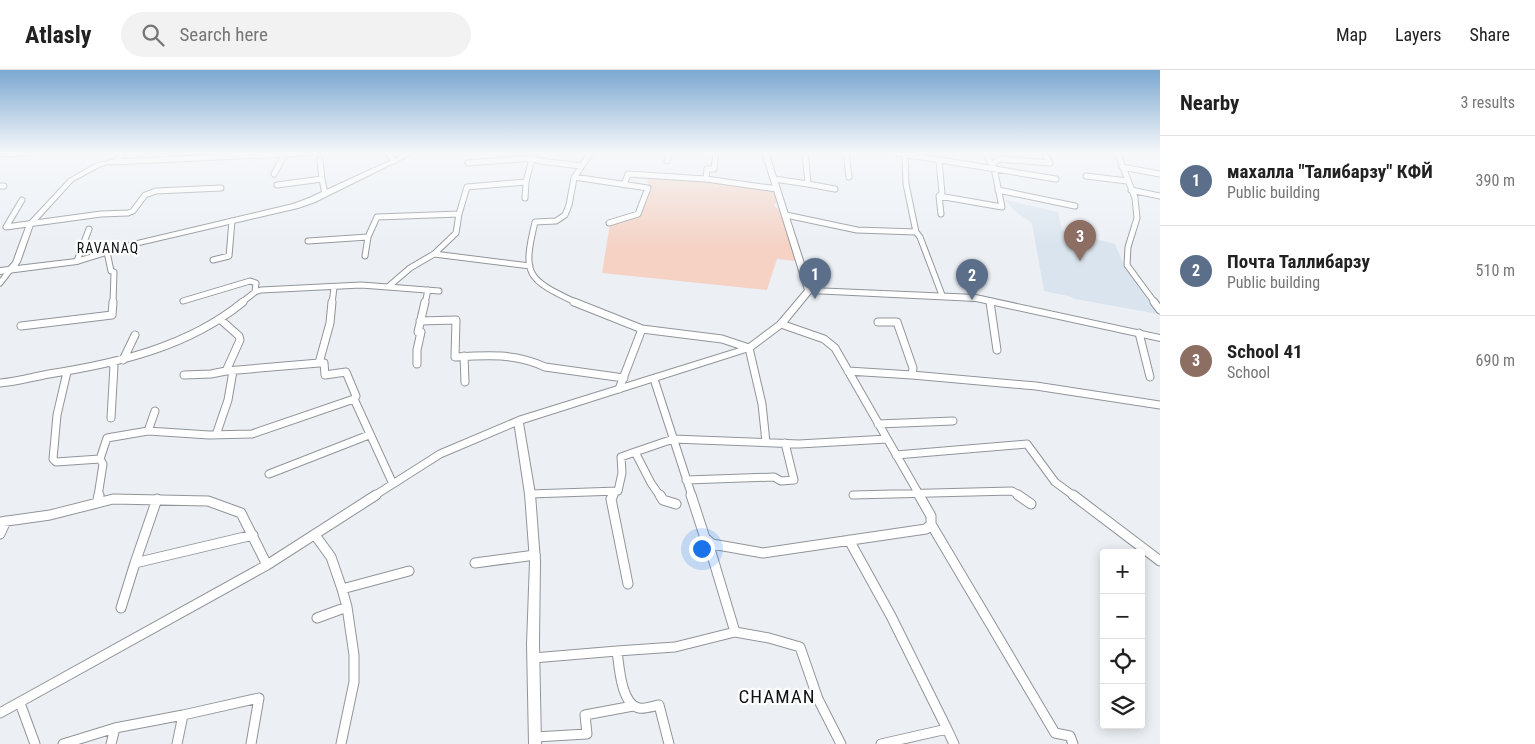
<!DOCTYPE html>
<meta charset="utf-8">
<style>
body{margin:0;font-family:"Roboto Condensed",sans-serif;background:#f2f2f2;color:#222}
.controls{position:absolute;right:15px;bottom:15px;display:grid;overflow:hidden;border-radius:5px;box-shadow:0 2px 12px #0003}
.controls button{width:45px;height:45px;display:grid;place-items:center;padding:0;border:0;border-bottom:1px solid #e0e0e0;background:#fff;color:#222;font:25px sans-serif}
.you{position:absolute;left:701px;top:478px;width:18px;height:18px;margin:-12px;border:4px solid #fff;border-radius:50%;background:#1a73e8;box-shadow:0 0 0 8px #1a73e833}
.badge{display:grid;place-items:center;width:32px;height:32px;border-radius:50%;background:#b44e21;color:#fff;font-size:16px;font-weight:700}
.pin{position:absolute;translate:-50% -41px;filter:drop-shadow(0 1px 2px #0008)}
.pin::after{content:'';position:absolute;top:26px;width:18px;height:15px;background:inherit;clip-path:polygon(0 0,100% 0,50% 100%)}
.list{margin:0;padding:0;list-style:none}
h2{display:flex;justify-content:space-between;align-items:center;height:65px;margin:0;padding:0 20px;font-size:21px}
h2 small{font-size:16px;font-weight:400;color:#767676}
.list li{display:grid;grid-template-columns:32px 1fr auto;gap:15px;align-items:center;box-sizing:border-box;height:90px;padding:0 20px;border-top:1px solid #e0e0e0}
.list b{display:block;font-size:19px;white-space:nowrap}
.list p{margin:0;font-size:16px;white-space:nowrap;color:#767676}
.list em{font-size:16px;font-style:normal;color:#767676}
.icon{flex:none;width:28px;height:28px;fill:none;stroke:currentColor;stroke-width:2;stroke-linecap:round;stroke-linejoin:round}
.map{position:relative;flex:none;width:1160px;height:674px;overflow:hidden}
header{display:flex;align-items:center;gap:30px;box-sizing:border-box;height:70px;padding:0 25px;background:#fff;border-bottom:1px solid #e0e0e0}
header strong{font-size:24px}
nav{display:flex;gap:28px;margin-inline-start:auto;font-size:18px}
.search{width:350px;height:45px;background:#f2f2f2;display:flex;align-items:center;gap:12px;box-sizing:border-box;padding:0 18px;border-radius:28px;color:#767676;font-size:19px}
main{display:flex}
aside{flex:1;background:#fff}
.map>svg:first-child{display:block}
.built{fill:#dae4ee}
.green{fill:#f5d2c4}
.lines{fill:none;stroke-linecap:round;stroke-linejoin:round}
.minor-far2-casing{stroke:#919599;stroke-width:7}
.minor-far1-casing{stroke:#919599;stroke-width:9}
.minor-casing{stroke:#919599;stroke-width:11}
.tertiary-casing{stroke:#919599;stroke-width:2}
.secondary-casing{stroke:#919599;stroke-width:2}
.minor-far2{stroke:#fff;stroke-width:5}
.minor-far1{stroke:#fff;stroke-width:7}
.minor{stroke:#fff;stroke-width:9}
.tertiary{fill:#fff;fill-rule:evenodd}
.secondary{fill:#fff;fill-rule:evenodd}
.labels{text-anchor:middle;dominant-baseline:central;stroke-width:4.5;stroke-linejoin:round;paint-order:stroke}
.far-quarter-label{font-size:14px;letter-spacing:1px;fill:#111214;stroke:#fff}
.near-quarter-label{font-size:19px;letter-spacing:1px;fill:#111214;stroke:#fff}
</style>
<header>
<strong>Atlasly</strong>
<div class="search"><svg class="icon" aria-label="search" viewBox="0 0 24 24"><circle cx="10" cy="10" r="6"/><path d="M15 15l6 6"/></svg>Search here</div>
<nav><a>Map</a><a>Layers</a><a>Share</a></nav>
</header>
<main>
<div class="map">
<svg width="1160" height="674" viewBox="0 0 1160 674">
<rect width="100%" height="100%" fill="#ecf0f5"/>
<path class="built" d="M1005,130L1058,142L1062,160L1115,174L1125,197L1158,244L1075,229L1068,226L1044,221L1032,153L1016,142Z"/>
<path class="green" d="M645,105L710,111L773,120L777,131L774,136L782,141L796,191L777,189L767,220L602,203L610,154L641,145L651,120Z"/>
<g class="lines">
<defs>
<path id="minor-far2" d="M387,82L394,91
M846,82L849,107
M891,82L1056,109
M986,82L992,97
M1117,82L1135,128L1137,148L1128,177L1127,195L1155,233
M0,84L40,82
M285,84L316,82
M905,84L906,114L916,162L920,167L942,225
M532,88L540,91L581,96
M320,90L322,109
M667,91L670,82
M939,91L942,123L939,126L941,144
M112,92L285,84L274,104
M991,95L1000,89L1050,93L1043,82
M1122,97L1160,104
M1086,106L1127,111
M574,107L648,118L638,144L609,153
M706,109L777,119
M774,109L808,114L805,82
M808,114L835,119
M277,115L322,109L325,124
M624,115L628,104L706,109L707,99H714L716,82
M0,116H4
M998,120L1075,136
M1131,120L1160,126
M939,126L1002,137L994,98
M525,128L526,112
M22,130L6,157L101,144L128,143L133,141L145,125L156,121L221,118
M459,144L467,117L526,112L532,88L468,93
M786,145L857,160L916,162
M107,182L111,201L114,202L113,233
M434,184L530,196
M365,186L368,167
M213,190L229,186L232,151
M77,191L89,159
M0,213L10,200
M388,217L439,221
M183,231L250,211L256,213L255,222
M990,231V233
M241,233L255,222L261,220L361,215L388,217L410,198L434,184L456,163L459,144L377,147L368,167L308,171
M332,233L334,218
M425,233L428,220
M577,233C527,209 522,206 535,152L556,151L565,145L569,135L574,108L591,82"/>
<path id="minor-far1" d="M574,232L642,259L619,319
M990,232L997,280
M1154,232L1160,240
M221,250L239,266L240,270L226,301L319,293L330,253L332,232
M420,251L456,250L455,287C486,285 516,283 545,297L624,308
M781,254L824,269L835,278L920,426
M21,256L112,245L113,232
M642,259L722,269L749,278L762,334L766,372
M1139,263L1150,307
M464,286L465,312
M123,290L135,265
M319,293H324L325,305L346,302L356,326L354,329
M417,294V280L421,262H418L425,232
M848,301L912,305L913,298L897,252H878
M67,302L57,345L53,389L56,392L100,389L103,394L98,426
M184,305L211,304L226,301
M912,305L1036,316L1160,335
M654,309L692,426
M0,313C17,312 32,307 49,304C118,293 188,277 243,232
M111,348L114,296L112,294
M878,354L953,351
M148,361L209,365L252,364L354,329L393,414
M216,365L228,330L233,301
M896,385L1027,374L1055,412L1074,426
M100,389L107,368L148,361L155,341
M269,404L369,365
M686,410L774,407L781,411L794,410L785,373
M530,424L618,421L622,403L621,387L635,382
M853,425L1012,421L1020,426
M374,426L440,384L518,351
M612,426L614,422
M660,426L651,413L635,382L673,369L799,374L887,369"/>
<path id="minor" d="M613,425L611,429L628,514
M660,425L663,430L676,434
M691,425L705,468L712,474L763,483L926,459L931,454V446L919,425
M1018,425L1031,434
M1073,425L1160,491
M157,429L135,493L253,465
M98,430L99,425
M0,452L50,445L113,429L208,431L241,443L267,495
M931,454L1055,663L1070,666L1073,674
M0,464L6,451
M315,465L331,487L342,519
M849,470L891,546L947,659L881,674
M708,472L735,562L769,568L800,577L818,629L841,674
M475,493L535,485
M347,537L342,519L409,501
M121,538L135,493
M317,548L347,537L354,585V612L341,674
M533,588L617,581
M20,633L35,674
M0,643L267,495L376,425
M183,645L259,628L251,674
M115,658L183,645L177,674
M947,659L954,674
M535,667L587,664L585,645L633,636
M63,674L115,658L111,674
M669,674L659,635C653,636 645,639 639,638C621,635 619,595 617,581L675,577L735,562"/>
<path id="tertiary" d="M121,82H127L118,92L101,96L73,111L33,155L20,192L13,202H7L6,200L13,192L27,154L69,109L97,93L114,90Z
M762,82H768L812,218L976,225L1160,265V271L976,231L811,223L784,256L752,280L523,353L535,424L540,491L539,574L541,674H529L527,574L530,491L525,424L514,351L515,349L518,347L746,276L778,252L805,220Z"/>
<path id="secondary" d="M409,82H416L315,132L298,138L135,176L77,194L0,204V198L76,189L133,172L293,134L309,128Z"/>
</defs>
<use href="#minor-far2" class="minor-far2-casing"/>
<use href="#minor-far1" class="minor-far1-casing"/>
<use href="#minor" class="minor-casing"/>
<use href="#tertiary" class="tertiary-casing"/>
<use href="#secondary" class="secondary-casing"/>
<use href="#minor-far2" class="minor-far2"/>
<use href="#minor-far1" class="minor-far1"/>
<use href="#minor" class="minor"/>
<use href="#tertiary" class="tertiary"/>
<use href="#secondary" class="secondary"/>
</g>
<linearGradient id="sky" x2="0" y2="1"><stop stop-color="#7ca8d1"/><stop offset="0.47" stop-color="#f6f8fa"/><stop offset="1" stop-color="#f6f8fa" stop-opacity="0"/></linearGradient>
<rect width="1160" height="176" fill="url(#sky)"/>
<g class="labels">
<g class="far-quarter-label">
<text x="108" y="178">RAVANAQ</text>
</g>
<g class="near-quarter-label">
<text x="777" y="626">CHAMAN</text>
</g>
</g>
</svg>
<div class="controls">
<button>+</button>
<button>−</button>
<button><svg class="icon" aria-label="locate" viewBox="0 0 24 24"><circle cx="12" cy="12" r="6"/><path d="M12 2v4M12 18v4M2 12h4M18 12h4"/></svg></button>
<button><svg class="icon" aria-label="layers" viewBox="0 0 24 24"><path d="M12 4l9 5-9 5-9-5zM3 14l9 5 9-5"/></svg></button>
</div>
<div class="you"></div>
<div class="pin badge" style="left:815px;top:229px;background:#5c6f8a">1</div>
<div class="pin badge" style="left:972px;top:230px;background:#5c6f8a">2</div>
<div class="pin badge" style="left:1080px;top:191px;background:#8d6e63">3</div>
</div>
<aside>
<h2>Nearby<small>3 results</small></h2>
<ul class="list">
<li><span class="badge" style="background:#5c6f8a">1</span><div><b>махалла &quot;Талибарзу&quot; КФЙ</b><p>Public building</p></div><em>390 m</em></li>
<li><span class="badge" style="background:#5c6f8a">2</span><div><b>Почта Таллибарзу</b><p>Public building</p></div><em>510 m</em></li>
<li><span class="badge" style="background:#8d6e63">3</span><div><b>School 41</b><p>School</p></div><em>690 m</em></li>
</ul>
</aside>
</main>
